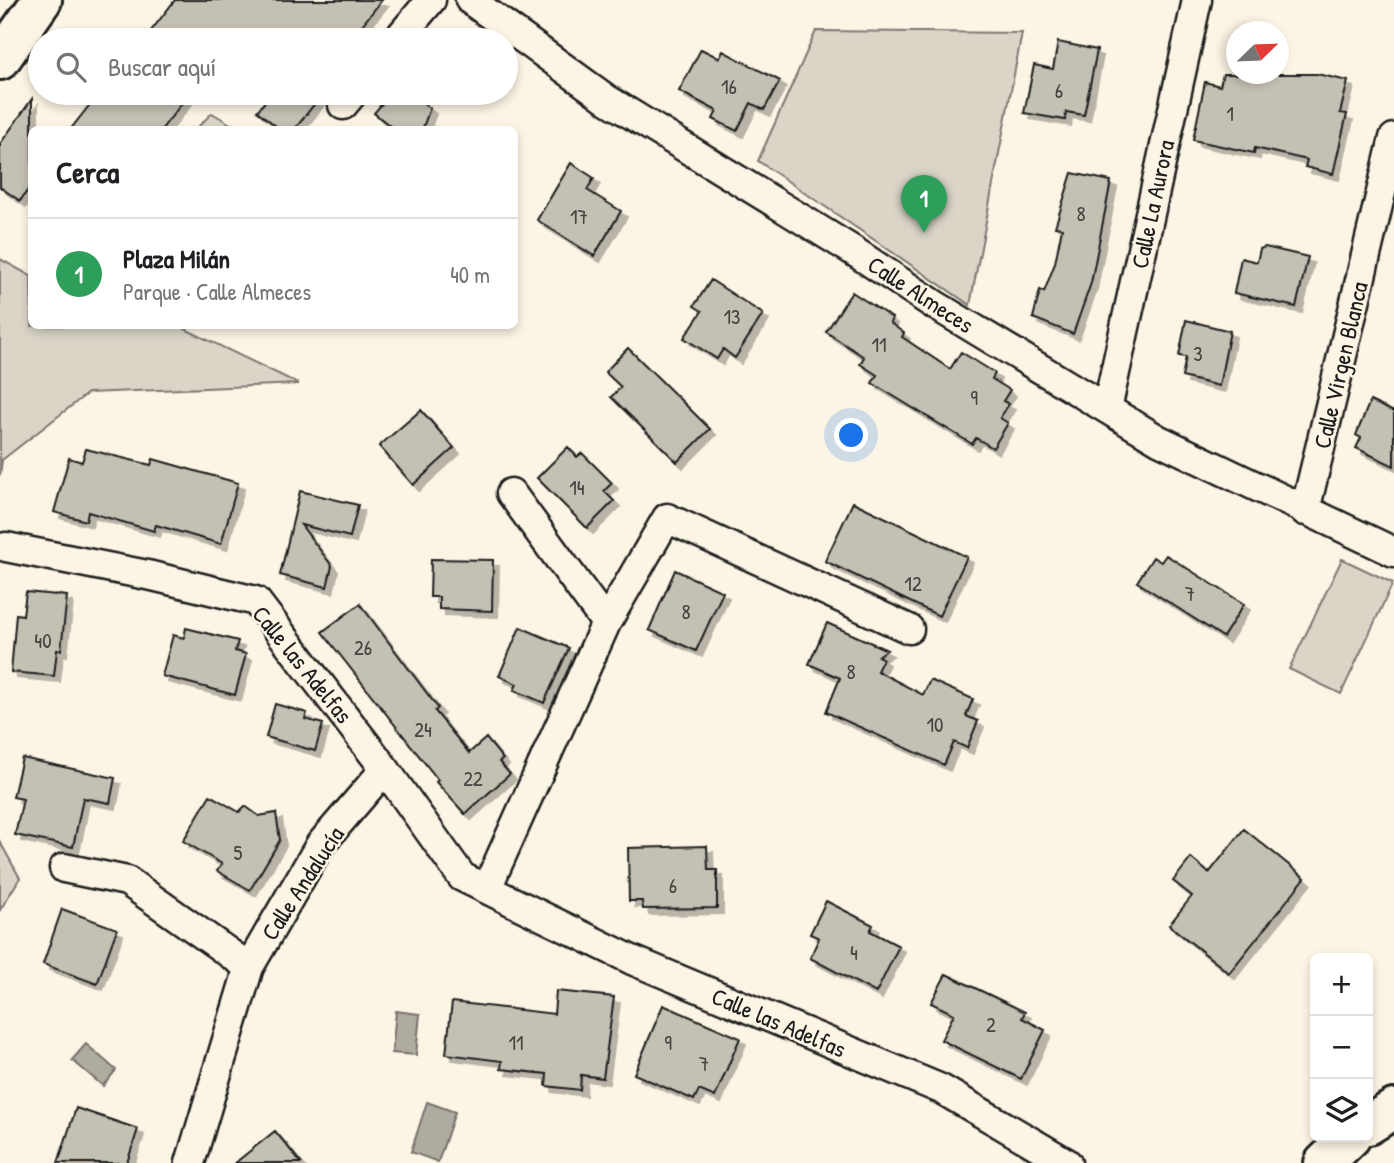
<!DOCTYPE html>
<html lang="es">
<meta charset="utf-8">
<style>
body{margin:0;font-family:"Patrick Hand",sans-serif;background:#f2f2f2;color:#202124}
.controls{position:absolute;right:21px;bottom:21px;display:grid;overflow:hidden;border-radius:10px;box-shadow:0 4px 10px #0003}
.controls button{width:63px;height:63px;display:grid;place-items:center;padding:0;border:0;border-bottom:2px solid #e0e0e0;background:#fff;color:#202124;font:35px sans-serif}
.compass{position:absolute;left:1226px;top:21px;width:63px;height:63px;border-radius:50%;background:#fff;box-shadow:0 4px 10px #0003;rotate:67deg}
.you{position:absolute;left:852px;top:436px;width:24px;height:24px;margin:-18px;border:5px solid #fff;border-radius:50%;background:#1a73e8;box-shadow:0 0 0 10px #1a73e833}
.badge{display:grid;place-items:center;width:46px;height:46px;border-radius:50%;background:#2563eb;color:#fff;font-size:23px;font-weight:700}
.pin{position:absolute;translate:-50% -58px;filter:drop-shadow(0 2px 4px #0008)}
.pin::after{content:'';position:absolute;top:37px;width:24px;height:21px;background:inherit;clip-path:polygon(0 0,100% 0,50% 100%)}
.list{margin:0;padding:0;list-style:none}
h2{display:flex;justify-content:space-between;align-items:center;height:91px;margin:0;padding:0 28px;font-size:30px}
h2 small{font-size:23px;font-weight:400;color:#757577}
.list li{display:grid;grid-template-columns:46px 1fr auto;gap:21px;align-items:center;box-sizing:border-box;height:112px;padding:0 28px;border-top:2px solid #e0e0e0}
.list b{display:block;font-size:26px;white-space:nowrap}
.list p{margin:0;font-size:23px;white-space:nowrap;color:#757577}
.list em{font-size:23px;font-style:normal;color:#757577}
.icon{flex:none;width:38px;height:38px;fill:none;stroke:currentColor;stroke-width:2;stroke-linecap:round;stroke-linejoin:round}
.map{position:relative;flex:none;width:1394px;height:1163px;overflow:hidden}
.search{position:absolute;background:#fff;box-shadow:0 4px 10px #0003;left:28px;top:28px;width:490px;height:77px;display:flex;align-items:center;gap:18px;box-sizing:border-box;padding:0 24px;border-radius:38px;color:#757577;font-size:26px}
.panel{position:absolute;background:#fff;box-shadow:0 4px 10px #0003;left:28px;top:126px;width:490px;height:203px;border-radius:10px}
.map>svg:first-child{display:block}
.green{fill:#dbd5c8;stroke:#7c7872;stroke-width:2}
.water{fill:#b0aba1;stroke:#75726c;stroke-width:2}
.building{fill:#c4c0b3;stroke:#1c1c1c;stroke-width:2;filter:url(#shadow)}
.lines{fill:none;stroke-linecap:round;stroke-linejoin:round}
.street-casing{stroke:#1c1c1c;stroke-width:33}
.secondary-casing{stroke:#1c1c1c;stroke-width:44}
.street{stroke:#fcf5e5;stroke-width:28}
.secondary{stroke:#fcf5e5;stroke-width:38}
.labels{text-anchor:middle;dominant-baseline:central;stroke-width:5;stroke-linejoin:round;paint-order:stroke}
.number-label{font-size:21px;fill:#464542}
.street-label{font-size:24px;fill:#1c1c1c;stroke:#fcf5e5}
</style>
<div class="map">
<svg width="1394" height="1163" viewBox="0 0 1394 1163">
<defs>
<filter id="shadow"><feDropShadow dx="6" dy="6" stdDeviation="0" flood-color="#0004"/></filter>
</defs>
<rect width="100%" height="100%" fill="#fcf5e5"/>
<filter id="ink" filterUnits="userSpaceOnUse"><feTurbulence type="fractalNoise" baseFrequency=".0143" numOctaves="2"/><feDisplacementMap in="SourceGraphic" scale="14" xChannelSelector="R" yChannelSelector="G"/><feConvolveMatrix kernelMatrix="1 2 1 2 8 2 1 2 1" color-interpolation-filters="sRGB"/></filter>
<g filter="url(#ink)">
<path class="green" d="M816,31L1022,33L970,305L758,161Z
M212,113L239,129H196Z
M0,259L31,276L32,326H186L185,329L299,384L88,393L2,460L0,475Z
M1342,559L1393,583L1341,694L1289,669Z
M0,842L20,878L0,910Z"/>
<path class="water" d="M396,1011L420,1014L416,1055L392,1053Z
M86,1044L116,1070L103,1086L72,1060Z
M427,1102L455,1112L438,1162L411,1152Z"/>
<path class="building" d="M175,0H382L350,40H144Z
M1058,42L1097,50L1084,115L1066,112L1065,120L1024,113L1034,65L1053,69Z
M701,49L719,58L723,51L780,81L764,110L751,103L737,131L713,119L717,111L679,91Z
M1223,74H1317L1348,81L1340,113L1347,114L1333,174L1305,167L1307,160L1255,148L1254,153L1193,140L1205,82L1220,86Z
M99,93H190L161,130H70Z
M272,93H323L294,130H281L257,111Z
M391,93H411L430,108L422,130H395L374,113Z
M32,99V184L20,201L0,187V144Z
M571,163L594,178L587,190L621,211L594,256L537,220Z
M1072,173L1111,181L1091,283L1073,334L1033,318L1040,290L1044,292L1055,263L1062,228L1055,227Z
M1265,247L1308,257L1296,307L1234,293L1241,258L1257,262L1260,249Z
M711,280L763,314L735,358L723,349L717,359L684,338L702,311L694,306Z
M852,292L892,318L890,323L904,333L902,337L950,369L961,352L995,373L992,379L1010,390L1003,401L1009,404L1000,418L1008,423L993,448L976,438L972,444L872,383L877,375L860,364L864,357L826,332Z
M1186,320L1230,331L1219,386L1182,377L1186,357L1179,356Z
M628,348L710,429L677,462L611,397L621,387L605,372Z
M1370,401L1394,412V466L1356,448L1361,438L1356,435Z
M421,410L454,448L413,485L379,446Z
M568,447L577,457L582,453L612,483L604,491L614,501L587,528L537,478Z
M86,449L151,465L153,459L238,483L221,544L156,525L154,531L88,512L86,521L54,512L69,458L82,462Z
M300,491L358,505L350,537L301,525L332,566L327,587L280,575Z
M853,502L967,557L939,616L825,561Z
M1166,555L1244,604L1223,637L1137,582L1153,557L1161,562Z
M431,559L493,560L492,611L439,609V597H430Z
M675,570L723,592L696,651L649,630Z
M26,592L67,596L61,650H57L54,676L11,672L16,614L23,615Z
M360,604L438,708L435,711L469,753L486,738L503,759L499,762L510,774L465,814L436,782L438,780L322,632Z
M827,623L887,650L878,656L883,659L877,671L923,695L930,680L973,699L966,716L978,721L967,748L954,742L944,765L826,712L840,678L809,664Z
M520,627L569,648L544,703L514,690L517,684L499,676Z
M186,628L238,641L235,651L246,654L235,695L162,676L173,635L184,638Z
M275,704L307,713L305,719L323,724L315,751L266,737Z
M22,758L115,778L110,803L83,798L73,847L15,835L23,799L13,797Z
M210,795L239,812L245,806L259,816L276,813L280,840L250,890L217,871L222,864L183,841Z
M1244,829L1305,878L1229,973L1169,925L1192,896L1173,881L1191,858L1209,873Z
M707,846L708,870H717V908L643,909L642,901H629L628,848Z
M826,901L873,925L870,931L899,946L876,993L810,958L819,938L810,934Z
M62,909L117,929L97,984L43,964Z
M946,974L1025,1012L1022,1018L1045,1030L1021,1079L941,1040L954,1014L931,1003Z
M556,991L614,997L603,1078L581,1075L580,1090L546,1086L547,1074L501,1069L502,1061L446,1054L452,1002L554,1014Z
M663,1005L740,1038L715,1097L699,1090L694,1100L634,1074Z
M76,1108L138,1129L127,1163H58Z
M275,1131L301,1163H235Z"/>
<g class="lines">
<defs>
<path id="street" d="M470,0L608,100L852,250L935,305L1107,409L1159,440L1394,552
M397,40L431,0
M343,105L353,93
M1107,409L1197,0
M511,493L606,623
M1305,511L1394,138
M6,547L152,576L256,601L385,769L462,877L632,960L941,1089L1067,1163
M64,868L127,881L249,967
M487,888L606,623L667,518L909,629
M190,1163L249,967L320,845L385,769"/>
<path id="secondary" d="M0,60L42,0
M1368,1125L1394,1109
M1324,1163L1351,1137"/>
</defs>
<use href="#street" class="street-casing"/>
<use href="#secondary" class="secondary-casing"/>
<use href="#street" class="street"/>
<use href="#secondary" class="secondary"/>
</g>
</g>
<g class="labels">
<g class="number-label">
<text x="729" y="86">16</text>
<text x="1059" y="90">6</text>
<text x="1230" y="113">1</text>
<text x="1081" y="213">8</text>
<text x="579" y="216">17</text>
<text x="732" y="316">13</text>
<text x="879" y="344">11</text>
<text x="1198" y="353">3</text>
<text x="974" y="397">9</text>
<text x="577" y="487">14</text>
<text x="913" y="583">12</text>
<text x="1190" y="593">7</text>
<text x="686" y="611">8</text>
<text x="43" y="640">40</text>
<text x="363" y="647">26</text>
<text x="851" y="671">8</text>
<text x="935" y="724">10</text>
<text x="423" y="729">24</text>
<text x="473" y="778">22</text>
<text x="238" y="852">5</text>
<text x="673" y="885">6</text>
<text x="854" y="952">4</text>
<text x="991" y="1024">2</text>
<text x="516" y="1042">11</text>
<text x="668" y="1042">9</text>
<text x="704" y="1063">7</text>
</g>
<g class="street-label">
<text transform="translate(1152 204) rotate(-78)">Calle La Aurora</text>
<text transform="translate(921 294) rotate(33)">Calle Almeces</text>
<text transform="translate(1340 365) rotate(-77)">Calle Virgen Blanca</text>
<text transform="translate(303 664) rotate(51)">Calle las Adelfas</text>
<text transform="translate(302 883) rotate(-57)">Calle Andalucía</text>
<text transform="translate(779 1022) rotate(23)">Calle las Adelfas</text>
</g>
</g>
</svg>
<div class="controls">
<button>+</button>
<button>−</button>
<button><svg class="icon" aria-label="layers" viewBox="0 0 24 24"><path d="M12 4l9 5-9 5-9-5zM3 14l9 5 9-5"/></svg></button>
</div>
<svg class="compass" viewBox="-18 -18 36 36"><path d="M0-13l5 13h-10z" fill="#e53935"/><path d="M0 13l5-13h-10z" fill="#757577"/></svg>
<div class="you"></div>
<div class="pin badge" style="left:924px;top:233px;background:#2e9e5b">1</div>
<div class="search"><svg class="icon" aria-label="search" viewBox="0 0 24 24"><circle cx="10" cy="10" r="6"/><path d="M15 15l6 6"/></svg>Buscar aquí</div>
<section class="panel">
<h2>Cerca<small></small></h2>
<ul class="list">
<li><span class="badge" style="background:#2e9e5b">1</span><div><b>Plaza Milán</b><p>Parque · Calle Almeces</p></div><em>40 m</em></li>
</ul>
</section>
</div>
